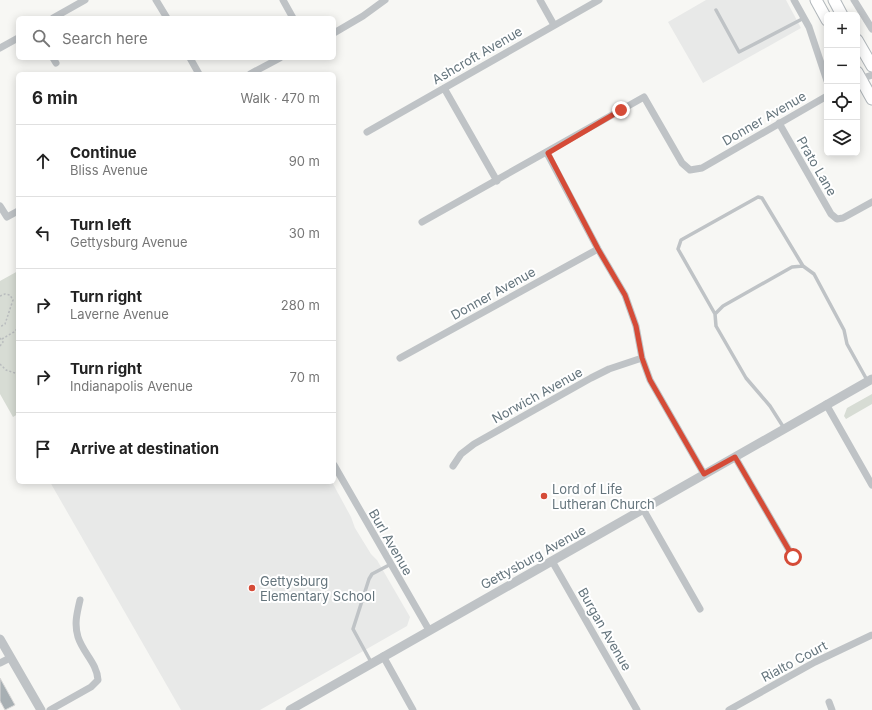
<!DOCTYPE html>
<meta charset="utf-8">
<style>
body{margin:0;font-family:Inter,sans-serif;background:#f2f2f2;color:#222}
.controls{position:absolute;right:12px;top:12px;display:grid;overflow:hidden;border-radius:6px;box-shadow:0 2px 10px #0003}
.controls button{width:36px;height:36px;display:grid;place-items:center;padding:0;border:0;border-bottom:1px solid #e0e0e0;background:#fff;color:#222;font:20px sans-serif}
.stop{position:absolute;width:12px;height:12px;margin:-9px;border:3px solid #d54b37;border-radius:50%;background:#fff}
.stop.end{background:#d54b37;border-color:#fff;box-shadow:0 1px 4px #0008}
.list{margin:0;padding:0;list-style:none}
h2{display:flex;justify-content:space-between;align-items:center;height:52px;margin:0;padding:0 16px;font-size:17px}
h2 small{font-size:13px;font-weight:400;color:#767676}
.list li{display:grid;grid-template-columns:26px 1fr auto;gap:12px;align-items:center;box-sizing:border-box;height:72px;padding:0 16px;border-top:1px solid #e0e0e0}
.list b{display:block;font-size:15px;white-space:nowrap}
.list p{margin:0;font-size:13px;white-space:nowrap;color:#767676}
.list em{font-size:13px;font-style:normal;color:#767676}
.icon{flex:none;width:22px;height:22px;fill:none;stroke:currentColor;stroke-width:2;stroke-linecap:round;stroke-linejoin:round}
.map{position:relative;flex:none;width:872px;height:710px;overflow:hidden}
.search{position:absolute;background:#fff;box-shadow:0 2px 10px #0003;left:16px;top:16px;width:320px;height:44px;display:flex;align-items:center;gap:10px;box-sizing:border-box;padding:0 14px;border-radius:6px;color:#767676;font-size:15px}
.panel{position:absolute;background:#fff;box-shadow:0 2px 10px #0003;left:16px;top:72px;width:320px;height:412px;border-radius:6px}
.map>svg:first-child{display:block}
.built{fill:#e8e9e8}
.green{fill:#d7dcd4}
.building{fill:#a7afb3;stroke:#d9d8d7}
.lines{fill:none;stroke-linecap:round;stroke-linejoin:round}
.secondary-casing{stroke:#b1b7bb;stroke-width:13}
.path{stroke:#b9bcbe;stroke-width:1.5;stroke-dasharray:2 2;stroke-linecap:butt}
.service{stroke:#bfc3c6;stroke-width:3.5}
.minor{stroke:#bfc3c6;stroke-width:7}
.tertiary{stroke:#bfc3c6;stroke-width:9}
.secondary{stroke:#fff;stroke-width:11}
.route{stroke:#d54b37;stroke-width:5}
.poi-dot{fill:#d54b37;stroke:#fff;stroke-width:1.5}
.labels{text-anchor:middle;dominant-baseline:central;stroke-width:4;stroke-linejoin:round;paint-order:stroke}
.street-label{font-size:13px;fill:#65757d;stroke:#fff}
.poi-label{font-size:13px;fill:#65757d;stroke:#fff;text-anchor:start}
</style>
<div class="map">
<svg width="872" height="710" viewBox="0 0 872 710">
<rect width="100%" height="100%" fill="#f7f7f4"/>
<path class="built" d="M706,0H786L801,28L703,83L668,22Z
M50,482H332L351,517L355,528L371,554L377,560L410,617L407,626L260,710H181Z"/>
<path class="green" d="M18,271V414L13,417L0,394V281Z
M872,394V404L846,419L844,416L847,408Z"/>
<path class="building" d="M0,678L15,705L5,710L0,701Z"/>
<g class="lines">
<defs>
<path id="secondary" d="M816,0L827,20
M834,0L842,15
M857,40L872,66
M857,72L872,99"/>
</defs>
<use href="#secondary" class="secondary-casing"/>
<path class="path" d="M0,296L5,294L10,295L13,300L5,324L0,327
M0,338L3,342L0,346
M2,339L14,332L18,328
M0,364L6,370L18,374"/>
<path class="service" d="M716,10L739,52L804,18
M715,314L678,249L681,240L758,197L762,198L803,266
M784,428L770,406L746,378L716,326L715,314L723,306L792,267L803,266L814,274L844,330L847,344L867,380
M371,662L353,629L369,579L372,574L391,564"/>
<path class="minor" d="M156,0L167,18
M283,0L293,18
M540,0L554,25
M794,0L809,27L827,81
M854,0L872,29
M53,18L85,0
M334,33L363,16L385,0
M0,48L18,38
M53,58L56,63
M190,58L199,74
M250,74L280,58
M857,80L872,75
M444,88L497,181
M779,123L831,214L837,219L843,218L872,202
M367,132L599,0
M547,153L598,249L625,295L636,326L642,358L650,380L704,474
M0,206L7,217L18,211
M422,222L644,97L682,163L690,170L702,168L827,96
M400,358L598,249
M826,404L872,485
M735,457L793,557
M334,465L429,630
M453,466L461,454L474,444L591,378L609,369L642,358
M643,509L700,609
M552,561L637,710
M383,656L413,710
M0,663L10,658
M829,702L832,710
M50,710L91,687L98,680C97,663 83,653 78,637C74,624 77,613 80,600
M729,710L815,662L872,635"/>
<path class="tertiary" d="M0,639L41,710
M290,710L872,379"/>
<use href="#secondary" class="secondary"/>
</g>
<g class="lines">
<path class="route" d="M621,110L548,153L598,249L625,295L636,326L642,358L650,380L704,474L735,457L793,557"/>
</g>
<g class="poi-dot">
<circle cx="544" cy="496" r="4"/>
<circle cx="252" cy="588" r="4"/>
</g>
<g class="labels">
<g class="street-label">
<text transform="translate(477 55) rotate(-30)">Ashcroft Avenue</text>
<text transform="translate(764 118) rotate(-30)">Donner Avenue</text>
<text transform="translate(817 166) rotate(60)">Prato Lane</text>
<text transform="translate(493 293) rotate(-29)">Donner Avenue</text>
<text transform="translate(537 395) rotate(-29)">Norwich Avenue</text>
<text transform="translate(391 542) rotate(60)">Burl Avenue</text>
<text transform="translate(533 557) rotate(-29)">Gettysburg Avenue</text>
<text transform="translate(605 629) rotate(60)">Burgan Avenue</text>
<text transform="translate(794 661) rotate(-28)">Rialto Court</text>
</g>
<g class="poi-label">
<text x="552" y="489">Lord of Life<tspan x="552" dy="15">Lutheran Church</tspan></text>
<text x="260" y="581">Gettysburg<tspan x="260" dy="15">Elementary School</tspan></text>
</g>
</g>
</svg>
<div class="controls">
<button>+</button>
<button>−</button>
<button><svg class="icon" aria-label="locate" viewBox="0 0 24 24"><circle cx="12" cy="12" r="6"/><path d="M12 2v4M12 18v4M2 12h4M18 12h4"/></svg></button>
<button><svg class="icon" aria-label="layers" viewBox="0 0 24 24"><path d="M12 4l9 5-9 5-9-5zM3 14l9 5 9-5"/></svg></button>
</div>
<div class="stop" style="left:793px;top:557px"></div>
<div class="stop end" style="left:621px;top:110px"></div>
<div class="search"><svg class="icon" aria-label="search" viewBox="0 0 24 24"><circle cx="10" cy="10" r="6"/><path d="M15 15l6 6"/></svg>Search here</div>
<section class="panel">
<h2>6 min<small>Walk · 470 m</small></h2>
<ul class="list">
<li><svg class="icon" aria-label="ahead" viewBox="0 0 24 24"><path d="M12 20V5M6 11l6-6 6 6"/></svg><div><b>Continue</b><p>Bliss Avenue</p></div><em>90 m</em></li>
<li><svg class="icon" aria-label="left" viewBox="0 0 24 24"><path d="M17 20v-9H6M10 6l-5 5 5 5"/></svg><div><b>Turn left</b><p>Gettysburg Avenue</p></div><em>30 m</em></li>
<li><svg class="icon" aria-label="right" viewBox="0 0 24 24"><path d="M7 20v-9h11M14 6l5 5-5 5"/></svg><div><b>Turn right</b><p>Laverne Avenue</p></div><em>280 m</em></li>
<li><svg class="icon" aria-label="right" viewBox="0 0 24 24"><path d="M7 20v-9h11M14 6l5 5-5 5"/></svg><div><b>Turn right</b><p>Indianapolis Avenue</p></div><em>70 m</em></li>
<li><svg class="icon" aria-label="arrive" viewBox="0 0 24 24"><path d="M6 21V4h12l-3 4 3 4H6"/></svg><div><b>Arrive at destination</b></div></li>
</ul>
</section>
</div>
